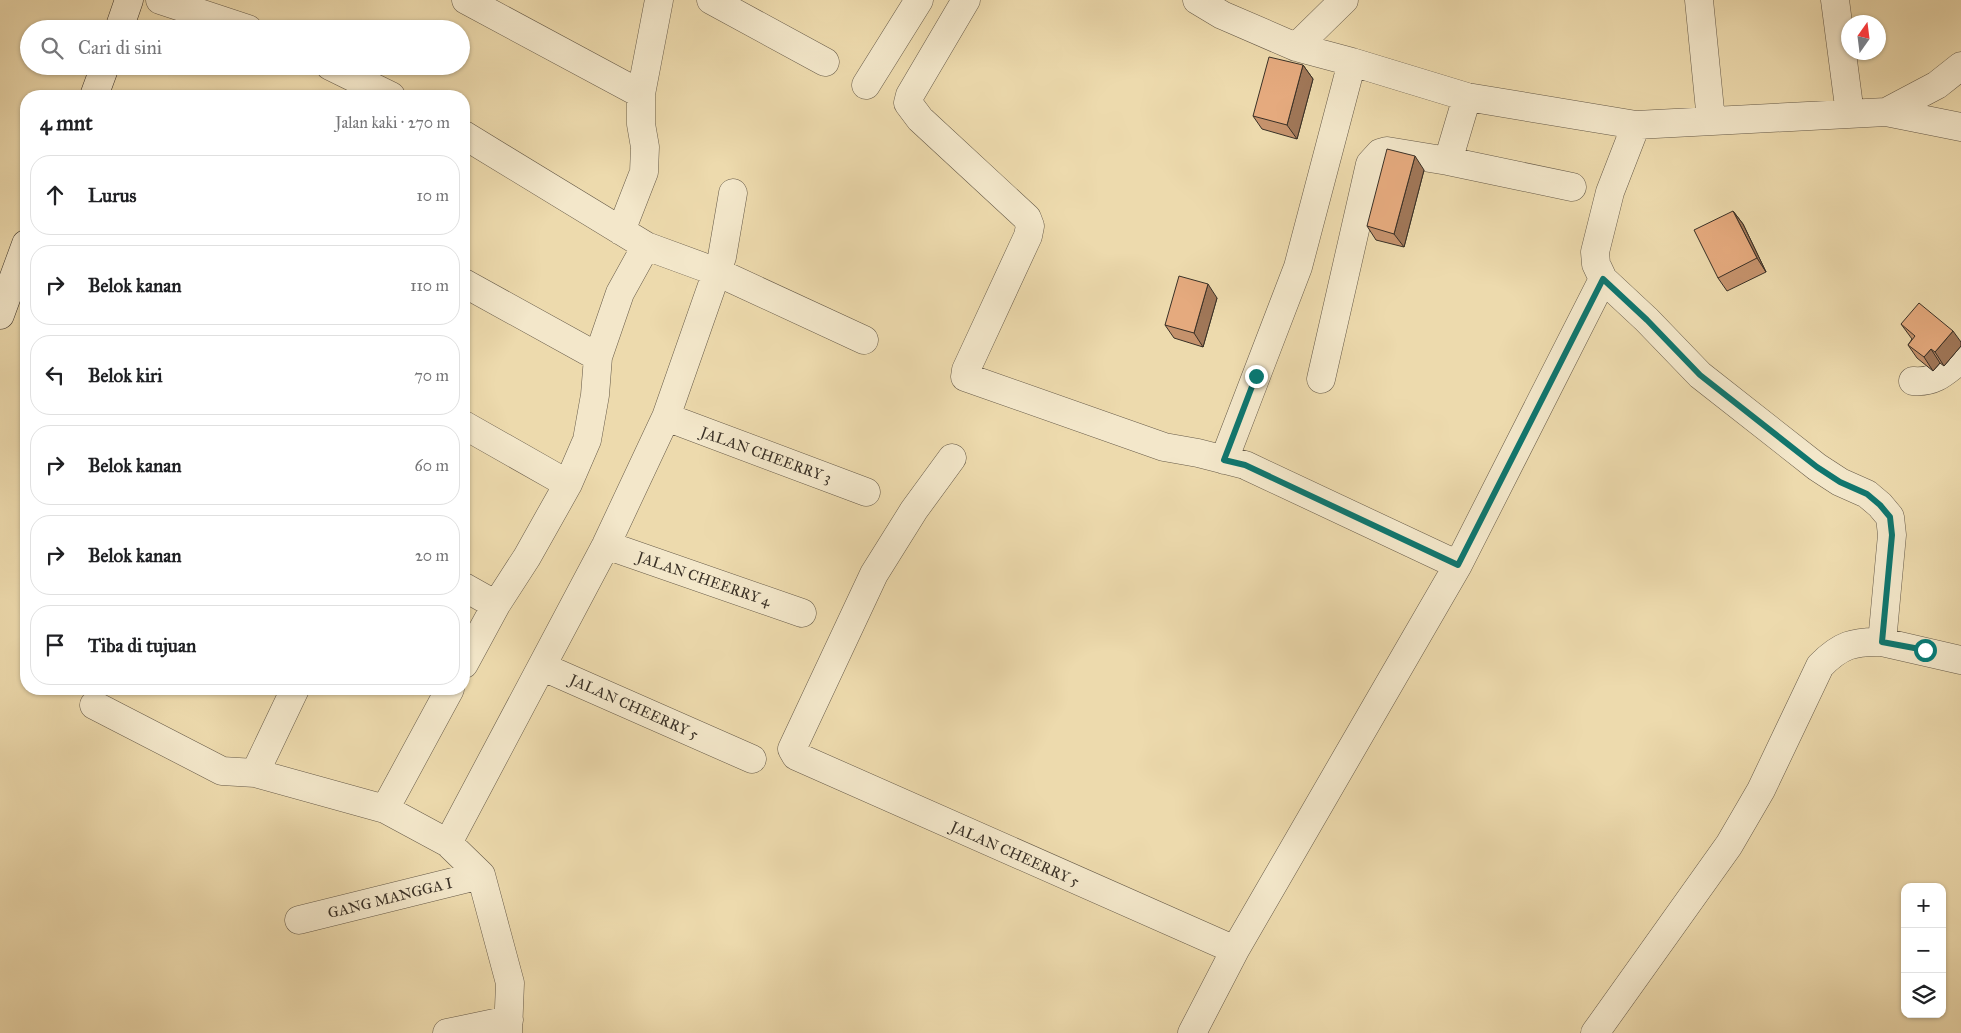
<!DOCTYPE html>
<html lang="id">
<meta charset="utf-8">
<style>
body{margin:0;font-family:"IM FELL Great Primer",serif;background:#f6f6f6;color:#202124}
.controls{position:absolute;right:15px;bottom:15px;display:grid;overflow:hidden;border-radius:10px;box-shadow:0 1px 4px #0004}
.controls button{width:45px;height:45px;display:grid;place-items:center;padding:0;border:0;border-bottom:1px solid #e0e0e0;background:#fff;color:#202124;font:25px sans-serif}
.compass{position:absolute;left:1841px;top:15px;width:45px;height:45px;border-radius:50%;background:#fff;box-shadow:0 1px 4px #0004;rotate:14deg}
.stop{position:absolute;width:15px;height:15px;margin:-11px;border:4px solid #0f766e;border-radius:50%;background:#fff}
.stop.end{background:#0f766e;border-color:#fff;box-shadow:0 1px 5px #0008}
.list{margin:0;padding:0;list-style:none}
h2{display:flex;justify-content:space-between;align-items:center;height:65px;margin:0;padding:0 20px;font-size:21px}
h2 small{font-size:16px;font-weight:400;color:#757577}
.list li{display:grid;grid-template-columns:32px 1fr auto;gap:15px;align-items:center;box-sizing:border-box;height:80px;margin:0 10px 10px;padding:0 10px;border:1px solid #e0e0e0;border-radius:20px}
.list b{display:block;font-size:19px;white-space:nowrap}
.list em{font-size:16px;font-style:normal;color:#757577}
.icon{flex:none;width:28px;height:28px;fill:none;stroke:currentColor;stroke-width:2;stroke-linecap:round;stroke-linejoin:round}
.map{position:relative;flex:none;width:1961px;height:1033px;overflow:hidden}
.search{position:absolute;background:#fff;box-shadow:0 1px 4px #0004;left:20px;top:20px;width:450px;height:55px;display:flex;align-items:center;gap:12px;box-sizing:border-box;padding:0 18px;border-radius:28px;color:#757577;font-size:19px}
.panel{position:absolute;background:#fff;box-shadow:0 1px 4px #0004;left:20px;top:90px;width:450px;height:605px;border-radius:20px}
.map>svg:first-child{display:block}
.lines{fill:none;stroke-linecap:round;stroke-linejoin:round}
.minor-casing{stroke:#665a48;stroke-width:29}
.secondary-casing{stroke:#393026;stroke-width:29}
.minor{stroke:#f3e7ca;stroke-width:28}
.secondary{stroke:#f3e7ca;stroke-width:28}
.wall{fill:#c5926c;stroke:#393026}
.shaded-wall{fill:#a07758;stroke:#393026}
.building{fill:#e5aa7e;stroke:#393026}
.route{stroke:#0f766e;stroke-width:6}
.labels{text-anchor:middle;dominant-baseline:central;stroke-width:4.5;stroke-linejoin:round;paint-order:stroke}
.street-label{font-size:15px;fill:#393026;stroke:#f3e7ca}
</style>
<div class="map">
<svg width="1961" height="1033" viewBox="0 0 1961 1033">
<rect width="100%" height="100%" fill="#eddaad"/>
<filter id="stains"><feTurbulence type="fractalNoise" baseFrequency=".004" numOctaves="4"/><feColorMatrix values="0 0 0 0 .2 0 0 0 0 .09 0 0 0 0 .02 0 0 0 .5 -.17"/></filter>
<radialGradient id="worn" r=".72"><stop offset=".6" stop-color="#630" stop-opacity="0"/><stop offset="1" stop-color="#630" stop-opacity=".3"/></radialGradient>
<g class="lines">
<defs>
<path id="minor" d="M160,0L248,29
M466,0L641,94
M711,0L825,62
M966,0L910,95L908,103L920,119L1027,218L1030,226L1028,236L966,370L965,377L1164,447L1198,453L1245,465L1458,565
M1197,0L1222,15L1296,47L1352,62L1467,97L1636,125L1886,112L1937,85L1961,66
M1699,0L1711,120
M1835,0L1850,114
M1296,47L1344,0
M330,66L391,96
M866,85L919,0
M1886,112L1961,127
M464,135L646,246L717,272L864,340
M1448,161L1572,187
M621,231L644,172L645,147L641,124V94L659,0
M1603,279L1647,320L1700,375L1817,467L1840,482L1867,494L1880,505L1890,517L1892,535L1882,642L1961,660
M464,283L598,357
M1321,379L1370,164L1380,153L1387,151L1448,161L1467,97
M1913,381C1935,383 1945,372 1961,359
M666,417L866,492
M464,425L568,484
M952,458L914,510L874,574L792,749L796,756L1235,950
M1224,460L1298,267L1352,62
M606,545L802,613
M464,587L496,605
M464,664L496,605L527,557L568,484L587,440L595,395L598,357L620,293L646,246
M543,667L752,759
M94,705L222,771L255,773L385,809L450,689
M255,773L295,689
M385,809L448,843
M299,920L481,875
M447,1033L509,1020
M508,1033L510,983L481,875L448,843L606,545L666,417L722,257L733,193
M1192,1033L1235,950L1458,565L1603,279L1596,264L1595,252L1610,192L1636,125
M1595,1033L1729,845L1761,790L1820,666C1840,645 1854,641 1882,642"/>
<path id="secondary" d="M119,29L129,0
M94,96L105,66
M0,315L26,244"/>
</defs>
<use href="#minor" class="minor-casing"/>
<use href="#secondary" class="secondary-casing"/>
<use href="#minor" class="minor"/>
<use href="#secondary" class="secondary"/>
</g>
<path class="wall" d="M1303,65L1313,79L1297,139L1262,129L1253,116Z
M1424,170L1404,247L1376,240L1367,226Z
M1733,211L1743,224L1766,272L1727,291L1718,278Z
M1217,298L1203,347L1174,338L1165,325Z
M1901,324L1961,342V346L1944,366L1940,363L1933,371L1917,358L1908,345L1912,339Z"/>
<path class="shaded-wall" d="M1303,65L1313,79L1297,139L1287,125Z
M1415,156L1424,170L1404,247L1394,234Z
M1733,211L1743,224L1766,272L1757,258Z
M1208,284L1217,298L1203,347L1194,333Z
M1953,331L1961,342V346L1944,366L1935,352Z
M1931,349L1940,363L1933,371L1924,357Z"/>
<path class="building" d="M1269,57L1303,65L1287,125L1253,116Z
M1387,149L1415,156L1394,234L1367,226Z
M1733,211L1757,258L1718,278L1694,230Z
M1179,276L1208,284L1194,333L1165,325Z
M1919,303L1953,331L1935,352L1931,349L1924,357L1908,345L1915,336L1901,324Z"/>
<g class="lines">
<path class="route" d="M1256,376L1224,460L1245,465L1458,565L1603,279L1647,320L1700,375L1817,467L1840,482L1867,494L1880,505L1890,517L1892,535L1882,642L1925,650"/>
</g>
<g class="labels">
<g class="street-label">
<text transform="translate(766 455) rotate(20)">JALAN CHEERRY 3</text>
<text transform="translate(704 579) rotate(19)">JALAN CHEERRY 4</text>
<text transform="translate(634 707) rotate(24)">JALAN CHEERRY 5</text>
<text transform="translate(1015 854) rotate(24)">JALAN CHEERRY 5</text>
<text transform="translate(390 898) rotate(-14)">GANG MANGGA I</text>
</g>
</g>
<rect width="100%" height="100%" filter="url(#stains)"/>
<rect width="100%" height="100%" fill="url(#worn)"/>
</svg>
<div class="controls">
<button>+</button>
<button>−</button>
<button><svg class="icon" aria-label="layers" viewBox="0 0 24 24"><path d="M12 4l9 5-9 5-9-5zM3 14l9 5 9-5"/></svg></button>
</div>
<svg class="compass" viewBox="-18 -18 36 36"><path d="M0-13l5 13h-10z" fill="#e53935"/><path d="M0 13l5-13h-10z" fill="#757577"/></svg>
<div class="stop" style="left:1925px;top:650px"></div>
<div class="stop end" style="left:1256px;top:376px"></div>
<div class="search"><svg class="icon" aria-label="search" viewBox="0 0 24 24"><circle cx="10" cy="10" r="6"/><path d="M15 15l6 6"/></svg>Cari di sini</div>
<section class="panel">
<h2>4 mnt<small>Jalan kaki · 270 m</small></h2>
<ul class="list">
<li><svg class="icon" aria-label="ahead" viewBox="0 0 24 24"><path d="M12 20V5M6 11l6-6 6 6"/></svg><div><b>Lurus</b></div><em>10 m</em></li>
<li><svg class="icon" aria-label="right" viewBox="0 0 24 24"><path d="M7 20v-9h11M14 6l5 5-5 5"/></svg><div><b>Belok kanan</b></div><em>110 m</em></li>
<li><svg class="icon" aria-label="left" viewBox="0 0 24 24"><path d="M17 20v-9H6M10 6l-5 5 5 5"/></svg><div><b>Belok kiri</b></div><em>70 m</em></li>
<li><svg class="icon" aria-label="right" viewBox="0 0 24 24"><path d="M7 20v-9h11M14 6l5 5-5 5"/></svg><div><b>Belok kanan</b></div><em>60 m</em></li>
<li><svg class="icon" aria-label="right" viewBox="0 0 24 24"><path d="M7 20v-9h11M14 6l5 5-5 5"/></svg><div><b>Belok kanan</b></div><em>20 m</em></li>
<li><svg class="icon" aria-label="arrive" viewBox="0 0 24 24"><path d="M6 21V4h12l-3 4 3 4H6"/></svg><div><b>Tiba di tujuan</b></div></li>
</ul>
</section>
</div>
